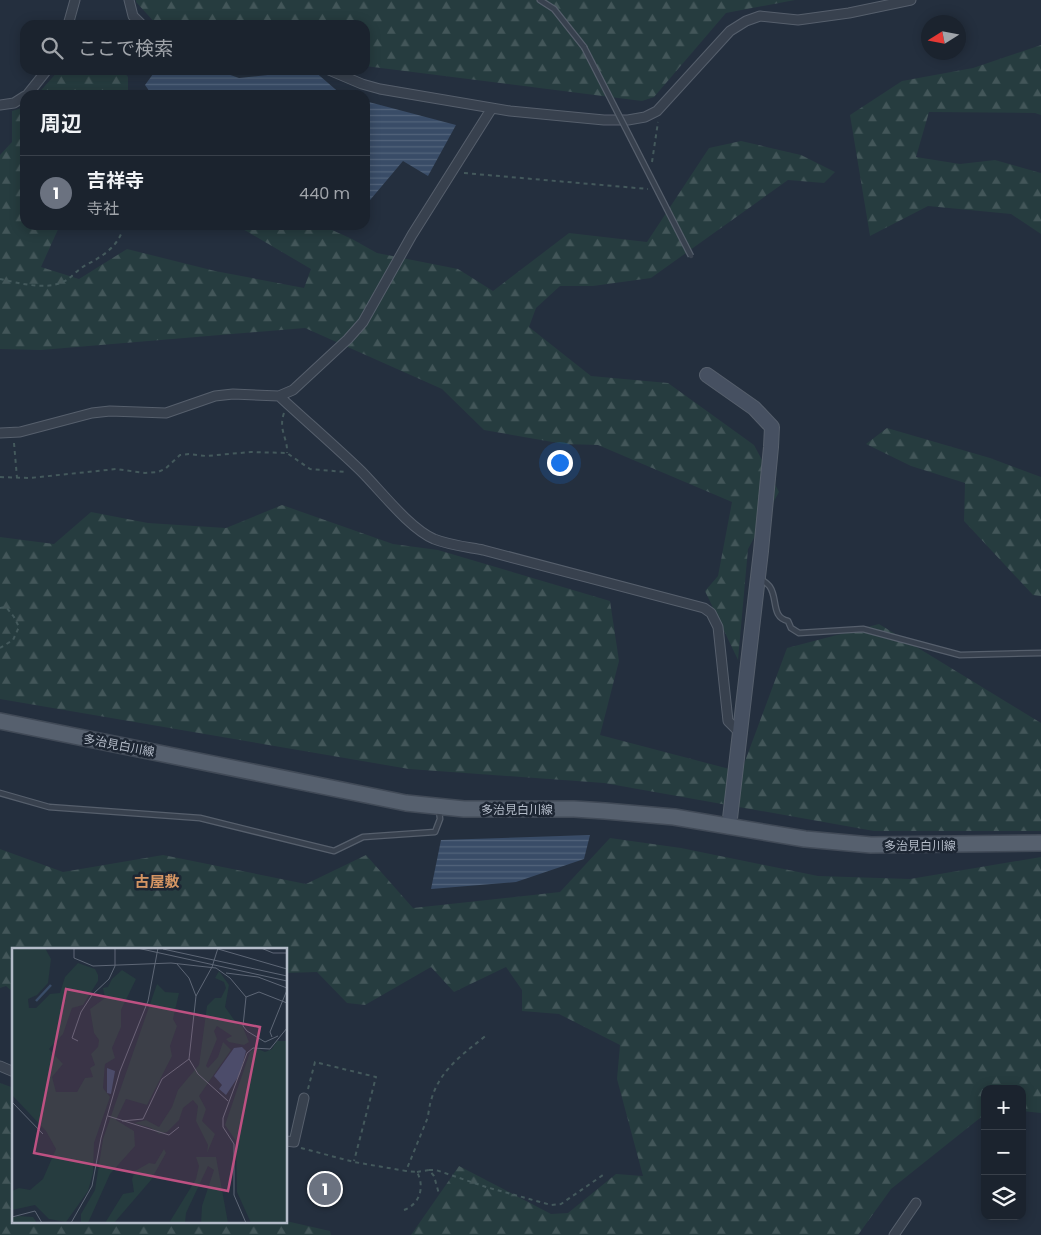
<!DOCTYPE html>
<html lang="ja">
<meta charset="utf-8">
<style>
body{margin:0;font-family:Poppins,"Noto Sans JP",sans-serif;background:#242b36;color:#f1f3f6}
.controls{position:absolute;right:15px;bottom:15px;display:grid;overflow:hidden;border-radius:10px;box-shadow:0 2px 12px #0003}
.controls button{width:45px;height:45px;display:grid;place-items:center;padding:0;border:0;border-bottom:1px solid #39404a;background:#1b232e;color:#f1f3f6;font:25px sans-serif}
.compass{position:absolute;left:921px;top:15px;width:45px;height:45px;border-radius:50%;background:#1b232e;box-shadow:0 2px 12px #0003;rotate:259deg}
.you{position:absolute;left:559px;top:462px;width:18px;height:18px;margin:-12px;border:4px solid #fff;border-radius:50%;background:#1a73e8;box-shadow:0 0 0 8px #1a73e833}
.badge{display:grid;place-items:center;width:32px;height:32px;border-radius:50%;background:#db2777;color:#fff;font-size:16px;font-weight:700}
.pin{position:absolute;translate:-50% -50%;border:2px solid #fff;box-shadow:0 1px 5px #0006}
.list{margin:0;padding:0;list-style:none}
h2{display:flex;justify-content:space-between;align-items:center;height:65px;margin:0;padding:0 20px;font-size:21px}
h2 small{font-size:16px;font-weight:400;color:#a0a4aa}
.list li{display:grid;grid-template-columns:32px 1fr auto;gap:15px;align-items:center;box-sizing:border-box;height:75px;padding:0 20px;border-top:1px solid #39404a}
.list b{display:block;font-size:19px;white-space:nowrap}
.list p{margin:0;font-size:16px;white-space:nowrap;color:#a0a4aa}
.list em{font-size:16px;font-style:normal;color:#a0a4aa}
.icon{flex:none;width:28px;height:28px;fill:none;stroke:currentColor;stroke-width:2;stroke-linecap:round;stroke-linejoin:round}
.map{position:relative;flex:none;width:1041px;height:1235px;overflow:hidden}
.search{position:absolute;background:#1b232e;box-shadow:0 2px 12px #0003;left:20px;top:20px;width:350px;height:55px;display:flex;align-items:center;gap:12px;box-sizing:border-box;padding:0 18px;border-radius:15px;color:#a0a4aa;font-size:19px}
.panel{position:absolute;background:#1b232e;box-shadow:0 2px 12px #0003;left:20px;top:90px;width:350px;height:140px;border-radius:15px}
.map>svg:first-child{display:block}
.forest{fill:url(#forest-firs)}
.water{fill:url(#water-rules)}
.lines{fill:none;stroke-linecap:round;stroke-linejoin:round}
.lane-casing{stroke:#565f6c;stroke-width:7}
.street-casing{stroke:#565f6c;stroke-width:11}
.secondary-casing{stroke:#565f6c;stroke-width:16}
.primary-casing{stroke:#414a57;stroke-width:18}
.path{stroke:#44595c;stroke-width:2;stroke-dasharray:4 4;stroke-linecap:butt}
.lane{stroke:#38414e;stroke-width:4.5}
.street{stroke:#38414e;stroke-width:9}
.secondary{stroke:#465061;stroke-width:14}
.primary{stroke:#56606e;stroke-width:15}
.lane-bridge-casing{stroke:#565f6c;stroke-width:7;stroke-linecap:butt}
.lane-bridge{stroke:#38414e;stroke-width:4.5}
.labels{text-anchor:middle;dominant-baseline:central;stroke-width:5;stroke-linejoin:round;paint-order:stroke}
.street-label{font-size:12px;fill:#b4bcc9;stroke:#1d2633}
.quarter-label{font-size:15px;font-weight:bold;fill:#d59563;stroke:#1d2633}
.inset-river{fill:none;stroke:#394c67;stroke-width:2.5}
.inset-road{fill:none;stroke:#5e6776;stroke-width:1}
.view{fill:#bd5182;fill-opacity:0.15;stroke:#bd5182;stroke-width:2.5}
.inset-edge{fill:none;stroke:#b4bcc9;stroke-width:2.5}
</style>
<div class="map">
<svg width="1041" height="1235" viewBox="0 0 1041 1235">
<defs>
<pattern id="forest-firs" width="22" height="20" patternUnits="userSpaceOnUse" patternTransform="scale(1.25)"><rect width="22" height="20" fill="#263c3f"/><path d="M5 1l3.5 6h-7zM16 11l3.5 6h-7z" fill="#435659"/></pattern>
<pattern id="water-rules" width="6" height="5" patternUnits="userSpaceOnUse" patternTransform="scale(1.25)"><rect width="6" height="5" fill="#394c67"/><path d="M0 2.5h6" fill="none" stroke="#53647b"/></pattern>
</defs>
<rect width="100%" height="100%" fill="#242f3e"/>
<path class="forest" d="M136,0H795L726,13L654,97L642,101L365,66V25H157L136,2Z
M1041,45V115L1035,113L929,112L916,157L960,164L995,160L1041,173V234L1011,214L928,206L870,236L850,115L902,81L973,68Z
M59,70H122L128,77V95H37Z
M25,107V225H60L41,267L79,279L127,249L215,271L304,288L311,269L236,225H321L352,239L377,253L458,269L493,291L569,233L647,242L709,148L741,141L801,155L835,172L824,183L788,180L651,278L593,286H560L536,308L529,327L591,376L668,383L754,445L779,492L748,549L738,660L705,591L718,576L732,502L598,445L564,444L484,430L442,389L305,328L41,350L0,349V155L12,142V111Z
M887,428L990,458L1041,477V596L1033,595L964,521L965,483L911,466L866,444Z
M282,505L393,544L438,550L610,601L619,661L600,735L741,772L787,648L879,624L1041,723V831H874L604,783L409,769L0,699V537L54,544L91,512L148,523L226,528Z
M610,838L681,848L818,876L910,879L1041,857V1113L1022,1111V1089H985V1114L891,1189L858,1235H411L459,1166L551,1214L568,1213L616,1174L643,1176L617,1079L620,1045L559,1014L522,1011V990L506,967L454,992L431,967L365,1005L347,1003L317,972L286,973V949H14V993L6,986L0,988V849L63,872L163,855L306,884L366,855L413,908L560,892Z
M0,1083L14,1088V1221H286L330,1231L331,1235H0Z"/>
<path class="water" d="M156,70H216L239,78L313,70L342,95H152L145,85Z
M365,101L456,125L428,176L403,161L365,206Z
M590,835L584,859L516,882L431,889L441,840Z"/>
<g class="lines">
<defs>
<path id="lane" d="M540,0L554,9L584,47
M760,578C763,581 768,584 770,587C778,599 771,617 788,621L791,628L799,633L863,629L960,655L1041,653
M0,793L49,807L200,818L334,851L363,837L435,832L440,819L439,809"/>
<path id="street" d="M129,0L133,16L142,25
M68,25L75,0
M329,70L362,84L380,89L510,111L604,120H628L645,117L657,111L730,31L746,21L760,16L798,20L849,13L911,0
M27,95L47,70
M0,105L14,103L25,96
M279,396C306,421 334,445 361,471C381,491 409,528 434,539C449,545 467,547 483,550L704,608L711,613L718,627L728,721L740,733
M0,433L20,432L92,413L110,411L166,413L215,396L233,394L279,396L293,390L348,339L363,322L412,235L492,108
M0,1066L14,1072
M286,1141L294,1142L304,1098
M894,1235L916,1203"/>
<path id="secondary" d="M707,375L754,408L772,427L771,447L761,551L729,827"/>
<path id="primary" d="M0,721L406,803L464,809H574L605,811L674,817L805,839L871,845L1041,843"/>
</defs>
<use href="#lane" class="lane-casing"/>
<use href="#street" class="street-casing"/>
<use href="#secondary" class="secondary-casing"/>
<use href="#primary" class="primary-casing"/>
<path class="path" d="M652,162L658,122
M464,173L648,189
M0,279C19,283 46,291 65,281C72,277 78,269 86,265C101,257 115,249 122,232
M284,413C278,430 288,438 287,453
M14,443L17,478
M0,477L30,478L116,469L145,473L158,472L165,469L180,455L189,454L206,456L251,452L287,453L310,469L346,472
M0,608L6,607L14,617L19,627L13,640L0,648
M308,1089L315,1062L376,1077L354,1161
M301,1148L354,1162L406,1171L428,1117C432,1075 458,1058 488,1034
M429,1170H436L486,1187L551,1205L561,1204L603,1175
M417,1172L429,1170L434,1176L439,1194
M404,1210C420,1204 425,1187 417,1172L406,1171"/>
<use href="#lane" class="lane"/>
<use href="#street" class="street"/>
<use href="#secondary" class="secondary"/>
<use href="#primary" class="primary"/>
<defs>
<path id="lane-bridge" d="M584,47L691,256"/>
</defs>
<use href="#lane-bridge" class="lane-bridge-casing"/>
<use href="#lane-bridge" class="lane-bridge"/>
</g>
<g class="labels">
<g class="street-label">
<text transform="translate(119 745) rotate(11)">多治見白川線</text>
<text x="517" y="809">多治見白川線</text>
<text x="920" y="845">多治見白川線</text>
</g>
<g class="quarter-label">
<text x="157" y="881">古屋敷</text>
</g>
</g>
<g transform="translate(12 948)">
<rect width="275" height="275" fill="#242f3e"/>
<path d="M33,0L39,11L36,35L25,47L16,51L17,60H24L38,46L48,45L53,29L66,15L83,21L86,27V33L71,57L60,60L51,86L37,101L51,116L40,129L44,144H65L73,130L81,129L78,120L83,117L79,106L86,99L87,92L82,85L78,61L93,50L91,40L96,39L100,31L110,22L124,31L109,62V79L100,100L103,110L93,116L91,140L98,149L82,195L81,225L76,243L54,274L37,271L23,257L0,262V243L7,240L18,242L31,231L44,201L34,183L0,147V4L3,0ZM207,23L217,37L213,59L225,76L230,77L237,94L232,97L217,94L214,91L220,88L205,78L202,83L205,91L194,118L196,120L206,109L211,94L219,102L187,148L194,161L190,173L203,186L195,205L196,197L184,173L186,158L181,152L171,160L167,172L155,184L147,186L139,180L122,175L134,172L147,179L160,159L166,142L187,117L195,58L203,50H209L214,40L212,34L203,30ZM145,36L153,44L167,45L161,71L165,78L158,98L160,108L135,157L114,151L104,172L122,183L123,198L98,226L76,275H69V266L83,242L91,191ZM265,93H275V275H239L225,244L224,193L213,177L238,104L244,100L253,104L260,101ZM152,201L154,205L139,232L102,275H93L111,246L122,244L120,231L123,223L137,215L143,216ZM184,209H204L216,275H189L190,258L202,222L196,218L174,265L173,275H157L184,231L187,218ZM6,268L21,269L25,275H0V270Z" fill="#263c3f"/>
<path d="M230,99L234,103L228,126L214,147L207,141L210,137L202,128L222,100ZM95,120L103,123L99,146L95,145Z" fill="#394c67"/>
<path class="inset-river" d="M24,53L39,37"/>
<path class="inset-road" d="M62,0V10L81,18L159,15L204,20L218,30L234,49L231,78L235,83L253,94L266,88M103,0V18M125,0L275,33M249,0L261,5H275M151,1L275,28M206,1L275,21M165,16L177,30L184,48M214,25L246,29L275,40M234,49L247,44L275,55M260,89L258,84L275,42M66,93L60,90L69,64L80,47L97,31L103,18M177,111L186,126L216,153M0,154L31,186M96,168L157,187L167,179M110,173L131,171L150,131L177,111L184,48L200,19L206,0M0,269L23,263L30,275M59,275L80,238L89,190L108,123L136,53L146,0M234,275L222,247V196L211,179V170L235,105L241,100L258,101L275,80"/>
<path class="view" d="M54,41L248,79L216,243L22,205Z"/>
<rect width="275" height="275" class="inset-edge"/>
</g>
</svg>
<div class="controls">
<button>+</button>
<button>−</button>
<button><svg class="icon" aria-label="layers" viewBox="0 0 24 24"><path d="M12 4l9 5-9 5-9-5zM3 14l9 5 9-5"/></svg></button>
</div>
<svg class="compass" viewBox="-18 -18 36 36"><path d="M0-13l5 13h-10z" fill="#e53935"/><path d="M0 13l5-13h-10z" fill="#a0a4aa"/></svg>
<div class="you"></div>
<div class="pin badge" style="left:325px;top:1189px;background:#6b7280">1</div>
<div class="search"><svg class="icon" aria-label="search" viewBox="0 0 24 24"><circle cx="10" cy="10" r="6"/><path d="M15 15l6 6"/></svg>ここで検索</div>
<section class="panel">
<h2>周辺<small></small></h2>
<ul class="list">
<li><span class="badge" style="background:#6b7280">1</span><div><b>吉祥寺</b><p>寺社</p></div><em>440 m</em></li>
</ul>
</section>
</div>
